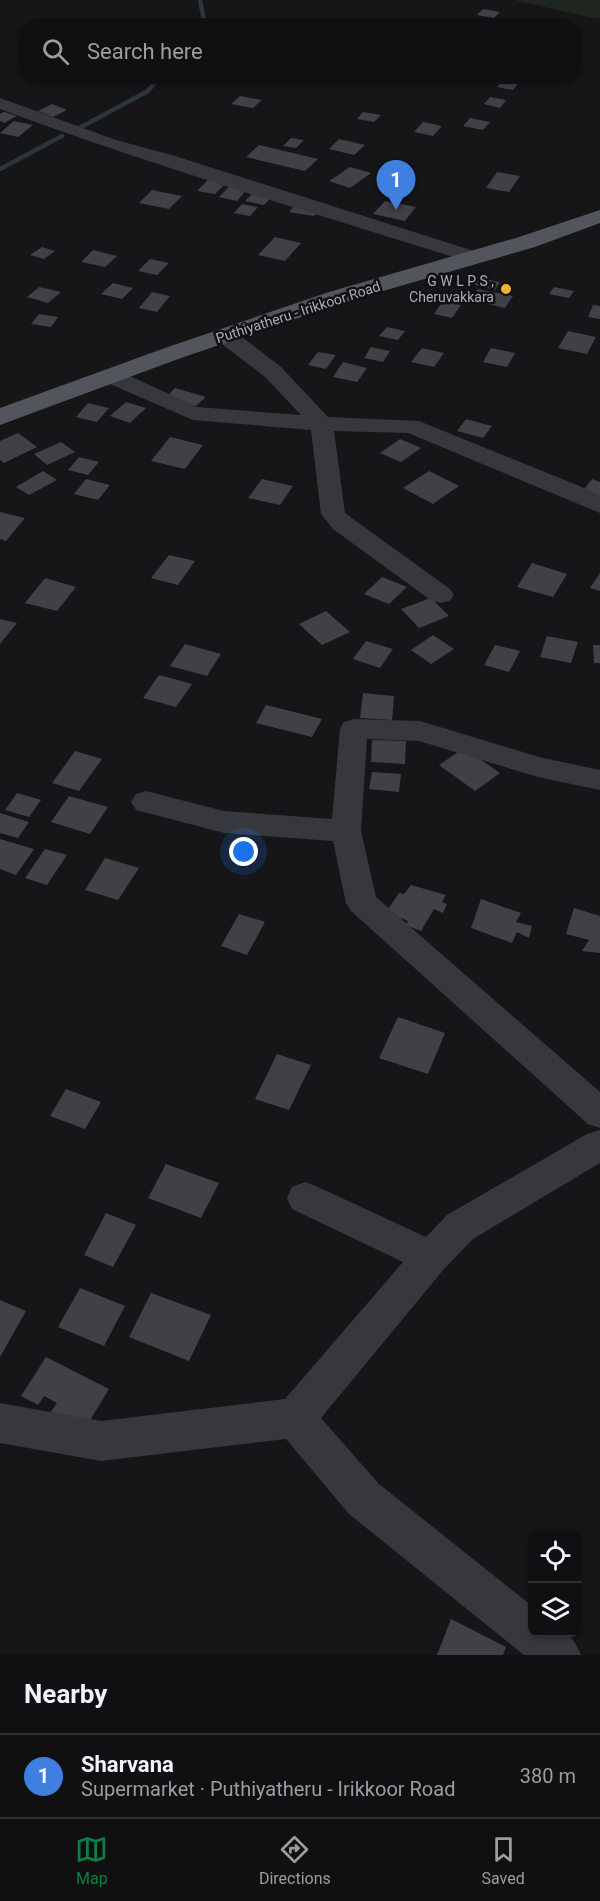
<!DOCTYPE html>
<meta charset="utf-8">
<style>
body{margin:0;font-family:Roboto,sans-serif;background:#19191b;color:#f1f3f6}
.controls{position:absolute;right:18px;bottom:18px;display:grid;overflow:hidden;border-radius:12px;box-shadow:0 2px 4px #0004}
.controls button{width:54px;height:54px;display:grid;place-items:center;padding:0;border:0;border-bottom:2px solid #303032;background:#101012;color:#f1f3f6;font:30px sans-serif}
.you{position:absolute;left:244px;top:852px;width:21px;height:21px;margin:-15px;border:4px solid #fff;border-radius:50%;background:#1a73e8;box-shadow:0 0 0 9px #1a73e833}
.badge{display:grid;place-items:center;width:39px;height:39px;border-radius:50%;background:#0b8043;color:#fff;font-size:20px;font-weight:700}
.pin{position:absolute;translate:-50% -50px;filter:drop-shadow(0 2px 3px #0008)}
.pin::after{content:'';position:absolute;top:32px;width:21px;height:18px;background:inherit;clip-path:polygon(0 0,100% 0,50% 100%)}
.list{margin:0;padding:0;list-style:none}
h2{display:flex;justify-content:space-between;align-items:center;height:78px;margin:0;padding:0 24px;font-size:26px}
h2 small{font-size:20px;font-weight:400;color:#9c9d9f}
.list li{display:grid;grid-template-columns:39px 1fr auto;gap:18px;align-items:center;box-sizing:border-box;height:84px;padding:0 24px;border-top:2px solid #303032}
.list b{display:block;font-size:22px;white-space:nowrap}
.list p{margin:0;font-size:20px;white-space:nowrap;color:#9c9d9f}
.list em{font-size:20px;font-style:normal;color:#9c9d9f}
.icon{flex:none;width:33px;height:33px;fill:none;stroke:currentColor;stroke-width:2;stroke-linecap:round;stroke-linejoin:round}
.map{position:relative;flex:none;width:600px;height:1655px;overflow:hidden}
.search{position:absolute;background:#101012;box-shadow:0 2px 4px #0004;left:18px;right:18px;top:18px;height:66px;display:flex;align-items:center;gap:15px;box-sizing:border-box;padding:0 21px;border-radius:24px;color:#9c9d9f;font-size:22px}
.sheet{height:162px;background:#101012}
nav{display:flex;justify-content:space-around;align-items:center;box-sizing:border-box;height:84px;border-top:2px solid #303032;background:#101012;font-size:16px;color:#9c9d9f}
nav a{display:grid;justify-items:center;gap:3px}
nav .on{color:#0b8043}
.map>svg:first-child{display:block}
.green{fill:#1e261f}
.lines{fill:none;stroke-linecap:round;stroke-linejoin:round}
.stream{stroke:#2c353c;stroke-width:4.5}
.building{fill:#404145}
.minor{fill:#37383d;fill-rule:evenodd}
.major{fill:#53555c;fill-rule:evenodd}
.poi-dot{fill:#f2b134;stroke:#111113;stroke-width:2}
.labels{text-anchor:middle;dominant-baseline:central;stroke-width:5;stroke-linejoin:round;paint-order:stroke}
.far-poi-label{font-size:14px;fill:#a8adb8;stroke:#111113;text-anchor:end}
.far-street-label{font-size:14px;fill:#a8adb8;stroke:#111113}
</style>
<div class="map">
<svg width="600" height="1655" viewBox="0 0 600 1655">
<rect width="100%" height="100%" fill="#161618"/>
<path class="green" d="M514,0H600V18L589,17Z"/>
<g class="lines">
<path class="stream" d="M200,0L205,26
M81,127L148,91L160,76
M0,169L62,136"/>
</g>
<path class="building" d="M483,9L500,12L494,18L477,15Z
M504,78L520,81L513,90L497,87Z
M240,96L262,100L253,108L231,104Z
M490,97L506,100L500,108L484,104Z
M52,104L67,110L53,117L38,111Z
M4,112L17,116L4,123L0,121V114Z
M363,112L381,115L374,122L357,119Z
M470,118L490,122L483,130L463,126Z
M14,121L33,125L18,137L0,133Z
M423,122L442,126L433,136L414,132Z
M291,138L304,140L296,148L283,146Z
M339,139L365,145L354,155L329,149Z
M259,145L318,159L305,171L246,157Z
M350,167L371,173L350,188L329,181Z
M497,172L520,176L509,192L486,188Z
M208,180L225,184L215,194L197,191Z
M230,186L247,189L237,201L219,197Z
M152,190L182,196L169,209L139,203Z
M254,192L272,196L264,205L245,201Z
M385,201L416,207L405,221L373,214Z
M242,204L258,207L250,216L234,213Z
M295,205L320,210L314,216L289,212Z
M275,237L301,243L285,261L258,255Z
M42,247L55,251L44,259L30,255Z
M93,250L117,256L105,267L81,262Z
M150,259L169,263L157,275L138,271Z
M480,278L500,282L495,290L475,285Z
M113,283L133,288L122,299L101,294Z
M39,287L61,292L48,303L27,297Z
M554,287L574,291L569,298L549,294Z
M478,289L513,296L505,308L470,300Z
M152,292L170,296L157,312L139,308Z
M443,301L461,305L452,318L434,314Z
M593,305L600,306V319L588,317Z
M39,314L58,317L51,327L31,324Z
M387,327L405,331L398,340L379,336Z
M568,331L596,337L587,354L558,348Z
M371,347L390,351L383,362L364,358Z
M422,348L444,353L434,367L411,362Z
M491,348L515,353L507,367L483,362Z
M318,352L336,355L326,369L308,365Z
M343,362L367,368L357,382L333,377Z
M175,388L206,397L196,406L166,397Z
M126,402L146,408L130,423L110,416Z
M88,403L109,408L97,422L76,417Z
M466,419L492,426L483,438L457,431Z
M18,433L37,447L4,463L0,460V441Z
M170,437L203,445L185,469L151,461Z
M400,439L421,448L401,462L380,453Z
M61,442L75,452L47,465L34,454Z
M79,457L99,462L88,475L68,470Z
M43,471L57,480L29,495L16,487Z
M429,471L459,486L433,504L403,488Z
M86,479L110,485L98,500L74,494Z
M262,479L293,486L280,505L248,498Z
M592,479L600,482V497L582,492Z
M0,512L25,518L6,541L0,539Z
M169,555L195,561L178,585L151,578Z
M532,563L567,574L553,597L517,587Z
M600,573V591L590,588Z
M382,577L407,587L389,604L364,594Z
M45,578L76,587L57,611L25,603Z
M431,598L449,616L419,628L401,609Z
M326,611L350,632L322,645L299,624Z
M0,619L17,623L0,644Z
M433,635L454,649L431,664L411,650Z
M547,636L578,642L571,663L540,657Z
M366,641L393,649L380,668L353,659Z
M185,644L221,654L207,676L170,666Z
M495,645L520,651L509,672L484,665Z
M593,645H600V663H594Z
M159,675L192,684L176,707L143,698Z
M363,693L394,696L392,720L360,718Z
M266,705L322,719L312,737L256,723Z
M372,740L406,741L405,764L371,762Z
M464,748L500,773L475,791L439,765Z
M75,751L102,759L79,791L52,783Z
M372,772L401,774L399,792L369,789Z
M17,793L41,800L29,817L5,810Z
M69,796L108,807L90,834L51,822Z
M0,813L29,822L18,838L0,833Z
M0,839L34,849L16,875L0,869Z
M45,849L67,855L47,885L25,878Z
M105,858L139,868L118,900L85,890Z
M411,885L446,895L442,902L447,904L443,913L434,909L421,931L406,925L408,921L386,912L399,893L404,894Z
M481,899L521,913L516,922L532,926L529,938L517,932L512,943L471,928Z
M574,908L600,916V953L582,951L589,940L566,934Z
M239,914L265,922L247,955L221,946Z
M398,1017L445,1033L428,1074L379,1058Z
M277,1054L311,1065L289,1110L255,1099Z
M66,1089L101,1102L85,1129L50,1116Z
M166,1164L219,1183L201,1218L148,1198Z
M106,1213L136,1225L113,1267L84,1255Z
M80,1288L125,1306L104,1346L58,1327Z
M151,1293L211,1315L189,1361L129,1337Z
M0,1300L26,1311L0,1357Z
M46,1357L109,1389L84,1430L51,1412L57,1403L44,1396L38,1405L21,1396Z
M451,1619L506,1647L503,1655H437Z"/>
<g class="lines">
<path class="minor" d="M0,98L116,140L175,156L480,253L483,257L480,261H466C310,212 153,166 0,109Z
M226,330L234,331L281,367L328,417L419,421L589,490L600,496V513L408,433L334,431L345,513L450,589L454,595L450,601L441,603L432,601L333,529L321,514L311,430L193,420L103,381L100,376L103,371L111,369L119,371L197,407L301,415L265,377L218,341L215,336L218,331Z
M354,719L420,721L539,757L600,770V790L538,777L419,741L367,739L361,831L376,897L600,1092V1128L588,1124L351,911L346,903L333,841L224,833L136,810L131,802L136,794L146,791L224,811L332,819L340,729L344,722Z
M600,1130V1163L473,1239L444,1269L321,1418L379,1484L532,1606V1632C560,1632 570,1627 581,1655H524L349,1514L286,1439L101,1461L0,1443V1403L101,1421L285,1399L403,1262L292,1209L287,1198L292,1187L305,1182L318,1187L426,1237L447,1215L587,1134Z"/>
<path class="major" d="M600,210V223L535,247L345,302L181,358L0,425V408L165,348L329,292L519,237Z"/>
</g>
<circle class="poi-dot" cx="506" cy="289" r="6"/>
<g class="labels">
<g class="far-poi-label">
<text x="494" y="281">G W L P S ,<tspan x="494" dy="16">Cheruvakkara</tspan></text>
</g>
<g class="far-street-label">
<text transform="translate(298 312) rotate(-18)">Puthiyatheru - Irikkoor Road</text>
</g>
</g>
</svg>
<div class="controls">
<button><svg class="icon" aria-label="locate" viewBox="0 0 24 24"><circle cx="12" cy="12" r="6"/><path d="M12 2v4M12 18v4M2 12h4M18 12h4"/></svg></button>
<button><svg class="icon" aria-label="layers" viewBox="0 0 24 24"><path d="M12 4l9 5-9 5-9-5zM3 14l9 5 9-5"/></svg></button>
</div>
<div class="you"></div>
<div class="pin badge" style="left:396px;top:210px;background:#3f7fe0">1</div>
<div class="search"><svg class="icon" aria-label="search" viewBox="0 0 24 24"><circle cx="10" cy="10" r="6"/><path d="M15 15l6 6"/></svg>Search here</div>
</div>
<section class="sheet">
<h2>Nearby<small></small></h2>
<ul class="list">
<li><span class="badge" style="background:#3f7fe0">1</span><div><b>Sharvana</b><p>Supermarket · Puthiyatheru - Irikkoor Road</p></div><em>380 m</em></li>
</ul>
</section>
<nav>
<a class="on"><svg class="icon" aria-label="map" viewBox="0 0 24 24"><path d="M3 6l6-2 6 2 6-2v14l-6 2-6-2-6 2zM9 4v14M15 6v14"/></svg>Map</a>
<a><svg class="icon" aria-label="directions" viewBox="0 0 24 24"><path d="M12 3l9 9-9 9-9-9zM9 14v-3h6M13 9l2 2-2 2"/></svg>Directions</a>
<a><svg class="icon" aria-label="saved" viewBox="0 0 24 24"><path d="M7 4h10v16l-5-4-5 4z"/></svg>Saved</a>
</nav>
